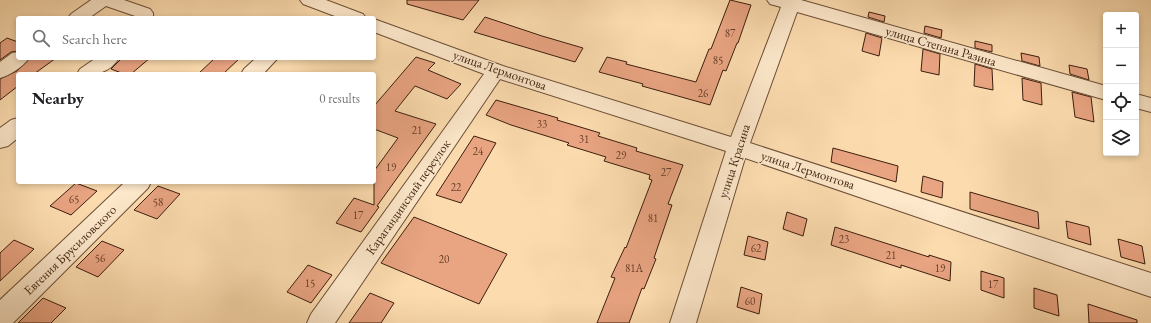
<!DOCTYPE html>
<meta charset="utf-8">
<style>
body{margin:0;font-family:"EB Garamond",serif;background:#f2f2f2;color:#202124}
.controls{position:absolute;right:12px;top:12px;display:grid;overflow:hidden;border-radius:4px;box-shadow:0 2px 6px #0003}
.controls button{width:36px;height:36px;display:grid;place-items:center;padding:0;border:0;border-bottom:1px solid #e0e0e0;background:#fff;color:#202124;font:20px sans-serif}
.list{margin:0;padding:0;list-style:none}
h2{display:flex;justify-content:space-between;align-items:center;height:52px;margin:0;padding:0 16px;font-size:17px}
h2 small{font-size:13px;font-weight:400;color:#757577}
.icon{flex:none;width:22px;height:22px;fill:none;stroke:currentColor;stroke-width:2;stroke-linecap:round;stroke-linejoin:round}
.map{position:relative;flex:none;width:1151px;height:323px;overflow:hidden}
.search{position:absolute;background:#fff;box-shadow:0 2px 6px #0003;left:16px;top:16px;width:360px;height:44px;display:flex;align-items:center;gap:10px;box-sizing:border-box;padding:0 14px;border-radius:4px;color:#757577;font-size:15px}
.panel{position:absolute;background:#fff;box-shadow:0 2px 6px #0003;left:16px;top:72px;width:360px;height:112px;border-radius:4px}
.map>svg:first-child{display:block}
.building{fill:#e9a482;stroke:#3c1e0d}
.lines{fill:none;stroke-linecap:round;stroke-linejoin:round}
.minor-casing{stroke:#6c4e36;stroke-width:2}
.minor{fill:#fde8cb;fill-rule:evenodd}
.labels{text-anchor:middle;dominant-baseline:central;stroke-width:3;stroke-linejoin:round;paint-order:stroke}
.number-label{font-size:11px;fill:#67402a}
.street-label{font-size:13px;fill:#3c1e0d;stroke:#fde8cb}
</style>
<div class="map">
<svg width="1151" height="323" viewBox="0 0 1151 323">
<rect width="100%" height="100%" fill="#fcdcaf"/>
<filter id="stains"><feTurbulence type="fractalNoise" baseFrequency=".005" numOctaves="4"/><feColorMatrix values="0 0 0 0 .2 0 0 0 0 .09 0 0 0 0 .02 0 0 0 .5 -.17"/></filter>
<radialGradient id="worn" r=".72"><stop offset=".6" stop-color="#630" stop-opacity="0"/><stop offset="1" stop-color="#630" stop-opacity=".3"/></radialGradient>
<path class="building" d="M407,0H479L463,20L407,4Z
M730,0L751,5L738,43H737L726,71L723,70L710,105L642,86L643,84L599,72L607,57L627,62L626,64L696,82L709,49H711Z
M869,12L885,16L884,22L868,17Z
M485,17L542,36L583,48L575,62L474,32Z
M925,26L942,30L941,38L924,33Z
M866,33L882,38L879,56L862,51Z
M7,38L18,42V51L11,52L0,60V43Z
M975,41L992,45V52L975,48Z
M923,49L940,54L939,75L921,71Z
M1021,53L1039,57L1040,66L1022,61Z
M416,57L435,63L428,70L461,84L447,99L415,86L395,111L436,124L377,206L379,207L361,232L336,223L354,198L374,205V171L398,138L374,129V106Z
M30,58H56L34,74H18V86L0,100V79L17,71Z
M122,58H150L131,74H124L111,69Z
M215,58H240L223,74H198Z
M975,64L992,69L993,90L974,86Z
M1069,65L1087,69L1089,80L1070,74Z
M1022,78L1041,83L1042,105L1023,100Z
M1072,92L1091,97L1094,122L1075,117Z
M496,100L558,118L557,120L600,133L598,136L637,148L636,151L683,165L668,204L672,205L654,258L656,259L644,289L642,288L629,323H597L615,278L611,277L625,247L626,248L652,180L649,179L650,175L604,161L606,157L567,145L569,143L511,125L486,115Z
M474,136L496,143L461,203L436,195Z
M833,148L898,166L896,182L831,162Z
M923,176L943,182L942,198L921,192Z
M76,183L97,191L71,215L50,206Z
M158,186L180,194L157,219L134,210Z
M970,192L1038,212L1039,229L970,209Z
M787,212L807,219L803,236L783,229Z
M414,217L507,254L479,304L381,263Z
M1066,221L1089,227L1091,245L1068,238Z
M835,227L929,257V255L951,262L950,281L901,265V268L831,245Z
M748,236L768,242L765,260L744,255Z
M1118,239L1142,246L1145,264L1121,257Z
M14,240L34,249L0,281V253Z
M102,241L124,250L98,277L76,267Z
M308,265L332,275L311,303L287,292Z
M981,271L1004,278V298L981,290Z
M741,287L762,294L759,314L737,307Z
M1034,288L1057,295L1059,316L1034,308Z
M370,293L394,303L381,323H349Z
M43,298L66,308L51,323H18Z
M1088,304L1137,320V323H1089Z"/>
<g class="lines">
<defs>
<path id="minor" d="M91,0H124L150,9L153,13V18H135V16L106,6L89,18H68L71,14Z
M300,0H326L363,14L366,18H340L303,4Z
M767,0H801L1106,86V100L797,12L750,143L1151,273V297L745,158L696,323H670L726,151L500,79L335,323H307L311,314L484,74L374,32V19L503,66L731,137L781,7L770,4Z
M18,52V58H29C23,67 10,75 0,78V62L12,53Z
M96,58H119C108,75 95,74 77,74L80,69Z
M256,58H278L263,74H241L244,69Z
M1136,94L1151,98V112L1136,108Z
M18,118V138L8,146L0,148V128L11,120Z
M125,182H151L148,188L13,323H0V300Z"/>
</defs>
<use href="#minor" class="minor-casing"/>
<use href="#minor" class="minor"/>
</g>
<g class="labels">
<g class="number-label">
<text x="730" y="33">87</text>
<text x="718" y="60">85</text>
<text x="703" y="93">26</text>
<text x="542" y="124">33</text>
<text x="417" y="130">21</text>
<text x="584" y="139">31</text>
<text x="478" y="151">24</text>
<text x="621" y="155">29</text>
<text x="391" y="167">19</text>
<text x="666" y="172">27</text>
<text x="456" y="187">22</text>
<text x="74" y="199">65</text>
<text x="158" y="202">58</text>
<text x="358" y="215">17</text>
<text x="653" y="218">81</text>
<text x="844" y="239">23</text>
<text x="756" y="248">62</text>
<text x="891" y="255">21</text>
<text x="100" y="258">56</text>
<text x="444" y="259">20</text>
<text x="634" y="268">81А</text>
<text x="940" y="268">19</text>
<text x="310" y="283">15</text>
<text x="993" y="284">17</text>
<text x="750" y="301">60</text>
</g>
<g class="street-label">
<text transform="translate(941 46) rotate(16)">улица Степана Разина</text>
<text transform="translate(500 70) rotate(19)">улица Лермонтова</text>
<text transform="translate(734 161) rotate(-72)">улица Красина</text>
<text transform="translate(808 170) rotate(18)">улица Лермонтова</text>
<text transform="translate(408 197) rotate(-55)">Карагандинский переулок</text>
<text transform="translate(70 250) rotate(-44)">Евгения Брусиловского</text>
</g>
</g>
<rect width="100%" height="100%" filter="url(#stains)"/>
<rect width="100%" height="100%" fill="url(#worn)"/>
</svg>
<div class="controls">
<button>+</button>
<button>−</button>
<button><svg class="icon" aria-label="locate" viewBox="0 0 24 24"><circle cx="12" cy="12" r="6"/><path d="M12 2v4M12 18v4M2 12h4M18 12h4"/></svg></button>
<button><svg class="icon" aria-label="layers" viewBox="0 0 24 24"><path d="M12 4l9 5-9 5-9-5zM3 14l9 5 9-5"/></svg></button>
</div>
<div class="search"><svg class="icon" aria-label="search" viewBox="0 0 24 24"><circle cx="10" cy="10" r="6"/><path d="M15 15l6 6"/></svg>Search here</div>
<section class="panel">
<h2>Nearby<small>0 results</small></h2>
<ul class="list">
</ul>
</section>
</div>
